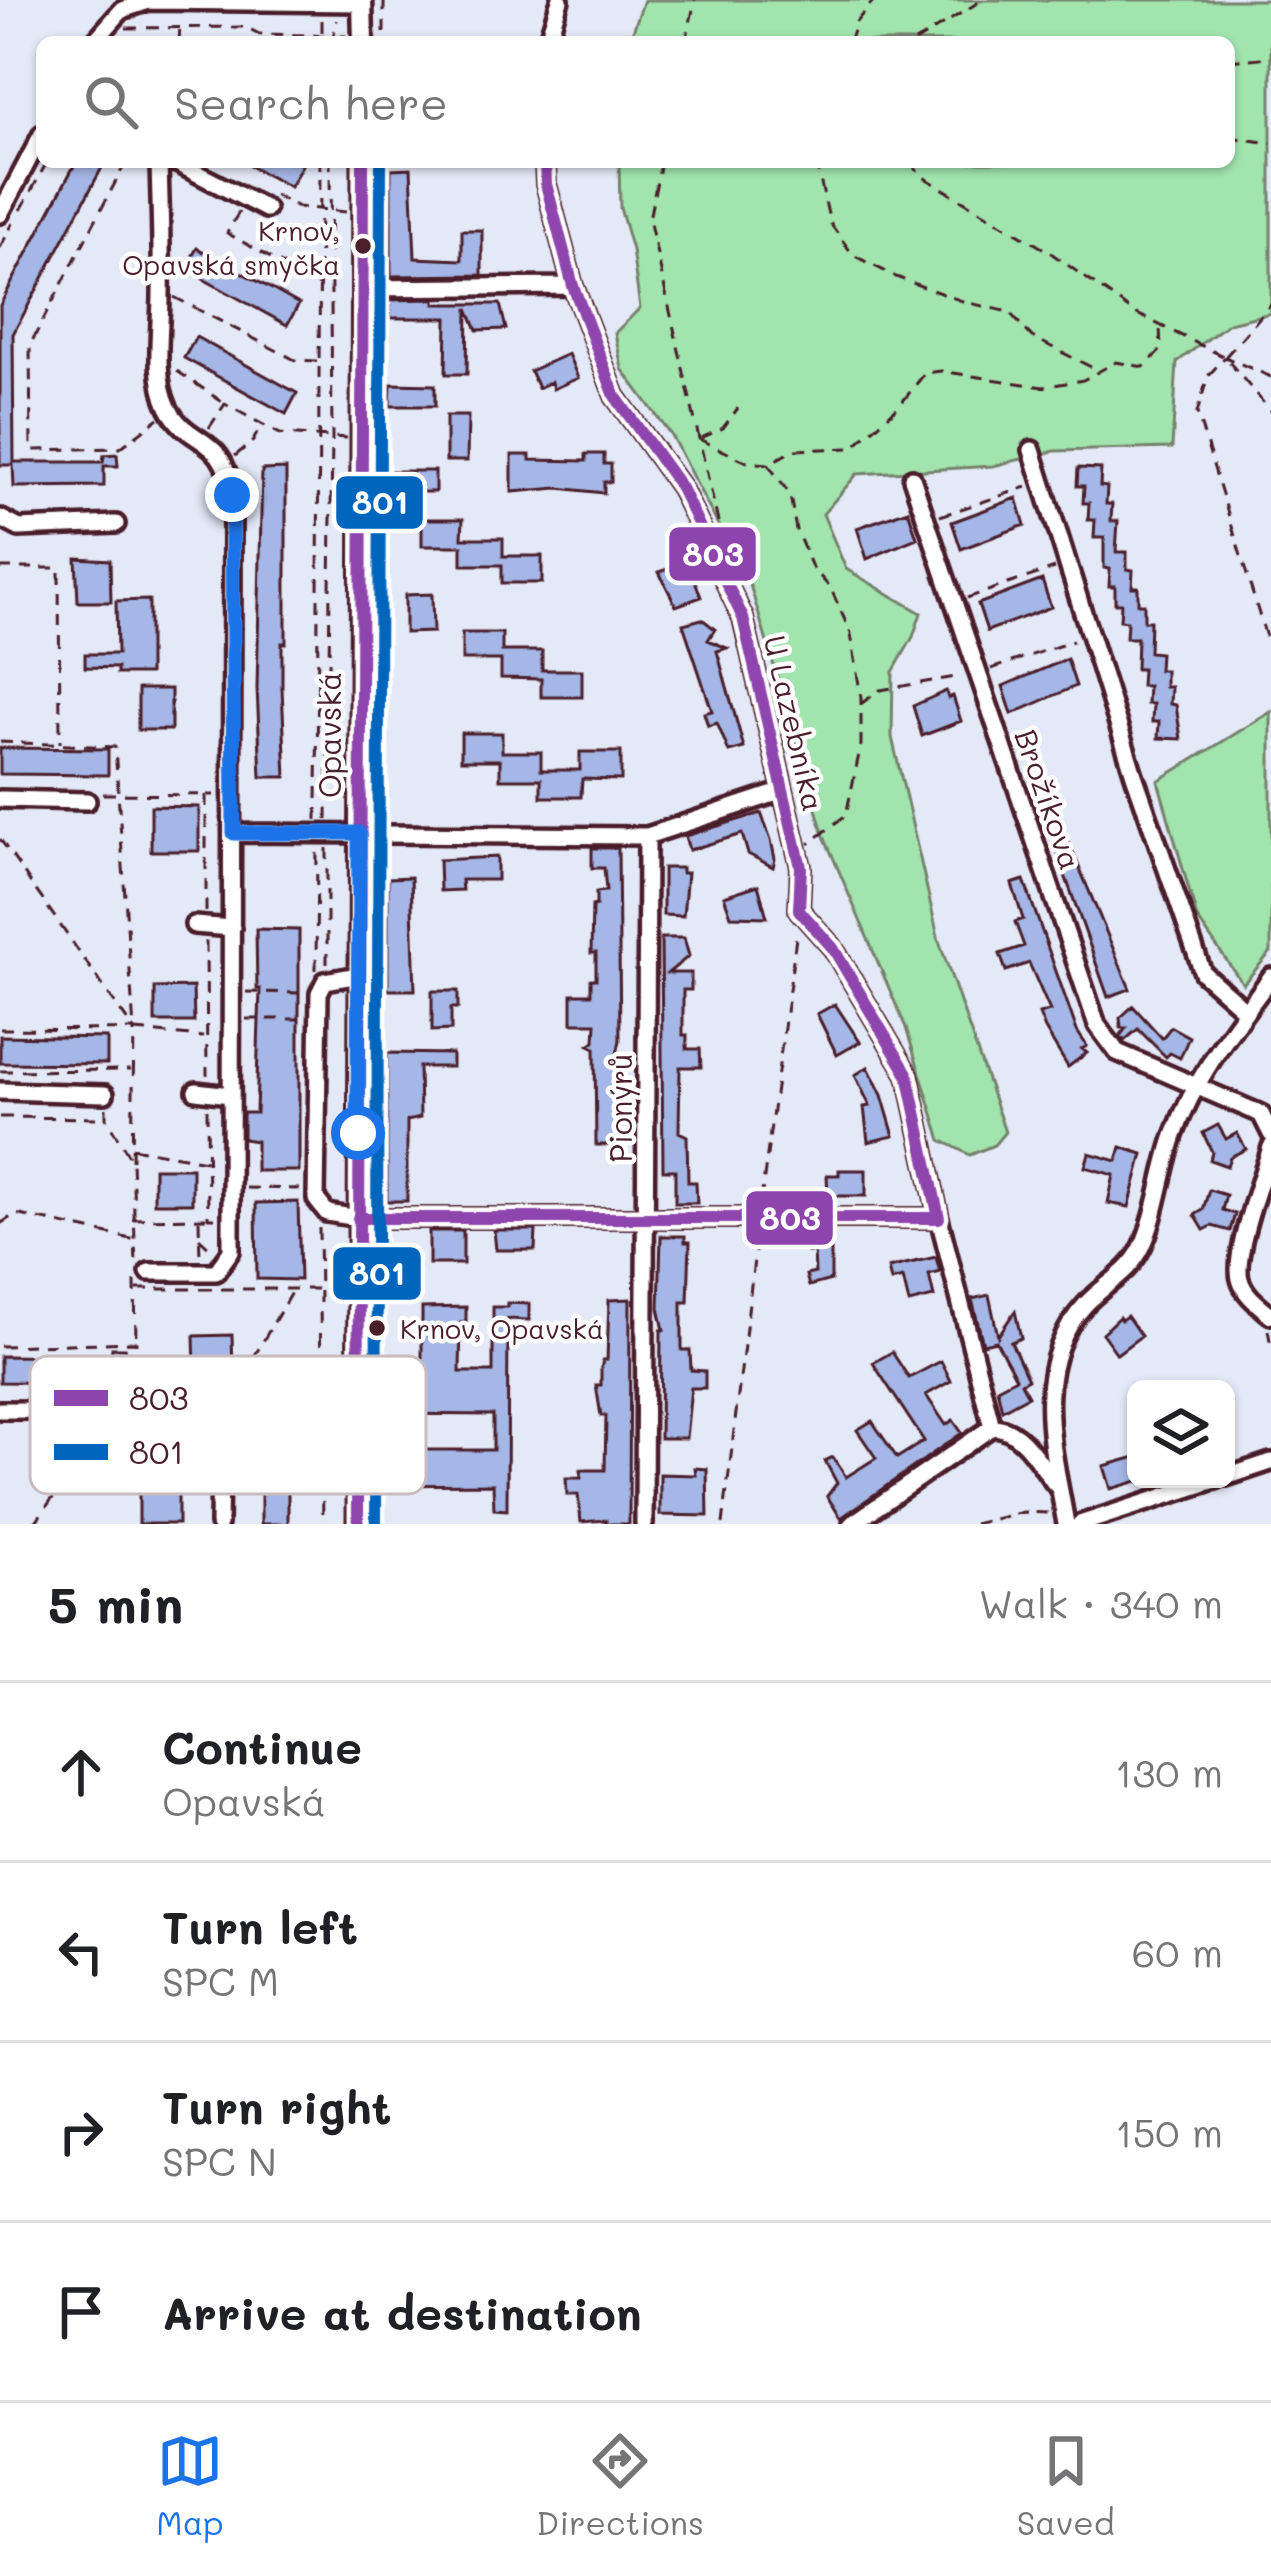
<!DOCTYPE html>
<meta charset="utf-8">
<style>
body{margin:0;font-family:Mali,sans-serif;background:#f6f6f6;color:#202124}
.controls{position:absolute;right:36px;bottom:36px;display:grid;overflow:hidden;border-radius:18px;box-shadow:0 3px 9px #0004}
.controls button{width:108px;height:108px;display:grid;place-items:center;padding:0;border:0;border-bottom:3px solid #e0e0e0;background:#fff;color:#202124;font:60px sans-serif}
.stop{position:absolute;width:36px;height:36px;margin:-27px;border:9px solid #1a73e8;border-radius:50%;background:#fff}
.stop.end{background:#1a73e8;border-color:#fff;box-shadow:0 3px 12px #0008}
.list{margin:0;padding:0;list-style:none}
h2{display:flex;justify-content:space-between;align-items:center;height:156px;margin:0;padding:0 48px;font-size:51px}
h2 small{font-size:39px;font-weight:400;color:#757577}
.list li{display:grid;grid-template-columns:78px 1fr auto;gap:36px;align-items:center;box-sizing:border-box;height:180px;padding:0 48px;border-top:3px solid #e0e0e0}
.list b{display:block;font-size:45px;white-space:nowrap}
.list p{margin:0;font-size:39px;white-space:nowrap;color:#757577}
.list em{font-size:39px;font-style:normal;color:#757577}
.icon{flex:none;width:66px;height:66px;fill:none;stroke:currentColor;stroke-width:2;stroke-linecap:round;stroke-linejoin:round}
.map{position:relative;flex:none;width:1271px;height:1524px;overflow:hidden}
.search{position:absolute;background:#fff;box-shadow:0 3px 9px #0004;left:36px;right:36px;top:36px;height:132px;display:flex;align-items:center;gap:30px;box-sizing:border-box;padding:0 42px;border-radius:18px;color:#757577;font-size:45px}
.sheet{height:876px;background:#fff}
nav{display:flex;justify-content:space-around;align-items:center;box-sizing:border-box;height:168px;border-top:3px solid #e0e0e0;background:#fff;font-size:33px;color:#757577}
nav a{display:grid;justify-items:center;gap:6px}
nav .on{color:#1a73e8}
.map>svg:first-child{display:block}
.green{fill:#a1e4ae;stroke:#76826c;stroke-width:3}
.building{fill:#a4b7e6;stroke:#4a1f2b;stroke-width:3}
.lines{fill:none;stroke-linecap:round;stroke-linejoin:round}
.minor-casing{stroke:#4a1f2b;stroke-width:24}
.major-casing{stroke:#4a1f2b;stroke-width:27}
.path{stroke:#4a1f2b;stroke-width:3;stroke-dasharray:12 9;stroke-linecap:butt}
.minor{stroke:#fff;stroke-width:15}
.major{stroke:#fff;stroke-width:18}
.bus-1-casing{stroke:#fff;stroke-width:21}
.bus-2-casing{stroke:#fff;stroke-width:21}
.bus-1{stroke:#8e44ad;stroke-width:12}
.bus-2{stroke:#0065bd;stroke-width:12}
.route{stroke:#1a73e8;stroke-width:15}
.bus-dot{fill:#4a1f2b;stroke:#fff;stroke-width:4.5}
.labels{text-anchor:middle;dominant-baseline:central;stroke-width:9;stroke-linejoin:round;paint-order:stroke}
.bus-label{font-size:27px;fill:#4a1f2b;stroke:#fff;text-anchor:end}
.street-label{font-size:30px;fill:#4a1f2b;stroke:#fff}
.key{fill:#fff;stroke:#c9bcbf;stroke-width:3}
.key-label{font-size:33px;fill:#4a1f2b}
.line-badge{stroke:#fff;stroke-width:4.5}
.badge-label{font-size:33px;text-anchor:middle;font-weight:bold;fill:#fff}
</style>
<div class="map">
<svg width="1271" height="1524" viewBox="0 0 1271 1524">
<rect width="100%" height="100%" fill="#e4e9f8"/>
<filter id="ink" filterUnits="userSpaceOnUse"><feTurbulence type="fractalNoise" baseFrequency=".00833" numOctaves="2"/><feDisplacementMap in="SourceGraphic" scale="24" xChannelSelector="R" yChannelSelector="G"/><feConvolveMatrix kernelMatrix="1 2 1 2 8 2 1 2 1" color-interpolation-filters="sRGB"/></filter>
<g filter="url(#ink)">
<path class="green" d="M644,0H1271V313L1229,323L1177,362L1172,448L1055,451L993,466L857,474L823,514L846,569L921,613L913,637L893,672L892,737L939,941L1005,1132L994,1145L970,1155L941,1140L906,1028L824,836L751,588L671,435L622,369L615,333L640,308L632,250L620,208L619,162H1229V42H629Z
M1271,712V952L1243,984L1197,918L1158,781Z"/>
<path class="building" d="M76,162H105L13,334L14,462H103L104,455L117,454L118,466H104V486L14,487L13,465H0V305Z
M242,162H295L302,165L290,187Z
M411,168L415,258L462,260V230H482V275L391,276V169Z
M197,248L299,304L287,325L185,269Z
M435,299V304H500L506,329L477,330L468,308L467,374H446L447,318H390V300Z
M196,337L297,393L286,414L184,358Z
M568,354L578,378L553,389L551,382L538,388L530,371Z
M391,384L435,385V406H390Z
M446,416H468L467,461H446Z
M586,454H604V464H611V482H604V493L558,488L512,492V455H530V460L586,461Z
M1078,468L1101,469L1100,486L1107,487L1106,504H1112L1111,521H1118L1116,552H1127V569L1133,570L1132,587H1138V604H1144V621H1150L1149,652L1160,653L1159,670H1165V687H1171L1170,704L1176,705L1181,739L1158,738L1159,722H1152L1153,704H1147L1148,686H1141L1142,669H1136L1137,638H1126L1127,621L1120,620L1121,603H1115V586H1109L1110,569L1104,568V538H1094L1095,520H1088L1089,503H1083L1084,486H1077Z
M286,469V643H282V688L286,777H261L257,688L262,470Z
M390,471H435V492H390Z
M1017,498L1025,525L961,549L952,522Z
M908,510L917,538L867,559L857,528Z
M422,519H463L462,538H503V556H542V583H502V565H462V546H422Z
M76,558L110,560L111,602H78Z
M688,561L701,597L676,606L659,572Z
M1042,580L1051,607L987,631L978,604Z
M432,594L433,632L405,633V595Z
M149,600V674H117V668L85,667V654H117L116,601Z
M702,619L715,629L708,640L727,648L717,651L744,748L729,752L717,723L708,726L704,713L712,711L683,624Z
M462,633H502V651H542V670H582V697H541V679L501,678V660H462Z
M1067,659L1076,686L1012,714L1003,686Z
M138,689H171V730H138Z
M946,691L948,698L953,696L961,721L922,736L913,706Z
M461,733H502V752H541V770H580V752H621V780L582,779L581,797H541V779H500V760H461Z
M0,748L108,749V775L0,774Z
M151,806L199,807V851H151Z
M761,813L771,840L775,859L773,867L748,854L742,834L689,850L685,836Z
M1069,843L1130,989L1108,997L1059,858L1057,847Z
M592,848H618L620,1040L616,1059L617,1141H612L611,1145H596L595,1048L589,1045L595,1041L596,1023H572V994H591V979H596V953H591L592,906L596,905V892L606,891L604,868H592Z
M497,857V880H461L462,890L440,891L439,860Z
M663,868H682V873H687L683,916L663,915Z
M411,877L415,990H388V878Z
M1024,880L1077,1031L1087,1046L1082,1049L1087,1053L1068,1067L1045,1029L1039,1014L1050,1011L1029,963L1006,971L1000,954L1024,946L1015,922L1023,919L1012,884Z
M758,885L767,917L731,916L724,896Z
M256,929L299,930V1171H256V1141L243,1139V1113H256L260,989H257Z
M661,938H684L689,956L668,973H691V990H683V1035H687V1049H700L701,1067H680L679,1132L687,1136L688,1182H696L697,1203H675V1170H663Z
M193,987L194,1022H155V988Z
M432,991H458V1008H451V1030L432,1031Z
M835,1004L860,1042L837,1055L817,1014Z
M1133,1006L1162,1038L1171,1027L1189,1037L1180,1058L1170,1053L1166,1057L1138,1029L1124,1041L1120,1036L1126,1028H1121L1120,1018Z
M0,1036L107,1038V1064L0,1063Z
M387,1053L452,1054V1067H419L420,1118L407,1121V1201H387Z
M868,1067L882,1095L894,1136L868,1142L864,1107L870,1106L855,1075Z
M1218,1125L1226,1139L1237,1133L1246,1149L1230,1157L1227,1166L1210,1160L1212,1152L1203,1133Z
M1121,1147L1143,1154L1129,1207L1108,1203L1114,1175L1085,1167L1089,1153L1117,1161Z
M154,1168H192V1203H154Z
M839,1170H866V1196H828L827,1175H839Z
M1209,1190L1226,1195L1222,1210L1235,1214L1230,1231L1212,1226L1204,1230L1195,1215L1203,1210Z
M298,1202L300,1280L257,1279L256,1203Z
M494,1230H536L535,1250H496Z
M429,1231H463V1264H429Z
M661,1236H685V1242H690L688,1302H682V1350H690L691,1370L705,1371V1388H691L686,1438H660L661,1330H664L659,1308Z
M808,1237H831V1280L809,1286L806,1275L815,1273L814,1252H808Z
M936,1257L940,1272L929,1275L934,1297L909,1303L903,1278L891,1281L888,1268Z
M418,1268L414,1297L387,1296V1269Z
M989,1295L998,1336L1015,1311L1021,1338L1011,1342L1028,1379L1021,1383L1028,1396L1002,1410L997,1388L1016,1378L996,1341L983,1344L972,1299Z
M630,1299L629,1524H606V1520L581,1522L578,1495H567L566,1478H581V1470H605L606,1416H601L596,1385H601V1369L603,1360H607L609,1300Z
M507,1303L529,1304V1320L508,1319L507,1510L494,1509L493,1484L385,1485L386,1450H493V1415L385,1414L386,1391H422V1308L466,1307V1321L461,1322L460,1372H493V1307H507Z
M1127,1316L1141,1336L1117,1354L1102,1333L1119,1317L1121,1320Z
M232,1335L233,1370H195L194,1336Z
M112,1348H125L124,1360L111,1359V1383L0,1382V1356L111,1357Z
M892,1352L909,1378L941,1361L951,1381L926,1395L946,1425L953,1420L962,1433L841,1518L827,1496L837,1483L825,1461L833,1457L846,1477L876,1458L857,1430L872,1421L897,1458L924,1441L873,1363Z
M261,1414H288V1524H261Z
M1136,1457L1138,1481L1111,1489L1104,1466Z
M695,1468L707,1469L708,1516L660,1515V1474L696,1475Z
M139,1490H178V1524H139Z"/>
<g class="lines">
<defs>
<path id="minor" d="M94,42L122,10L149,1L362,3
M547,42L560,0
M175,162L266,209
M545,162L546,184L573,286L615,396L681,488L743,618L801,867L799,910L833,948L908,1075L939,1218L992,1427
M0,214L42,134
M362,288L573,286
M1032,450L1134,775L1203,973L1246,1011
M912,478L1097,1025L1117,1052L1261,1114L1271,1134
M0,518L19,528L116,524
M0,799L87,801
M234,833L647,836L783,791
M194,925L232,928
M359,975L325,981L319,993L316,1199L327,1213L358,1218H939
M0,1091L105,1094
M196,1091L230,1095
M1271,1147C1263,1175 1233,1254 1240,1279C1244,1295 1259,1305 1271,1315
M149,1272H216L231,1251L232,495C224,431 189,449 168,407C153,376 161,328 161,295C162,250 160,206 159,162
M0,1410L221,1411L219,1524
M1226,1477L1271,1462
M644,1524L647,836
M852,1524L992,1427C1021,1427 1039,1463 1055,1484
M1066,1524C1054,1452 1028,1367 1085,1305C1104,1284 1129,1274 1142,1247C1157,1216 1162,1167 1175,1133C1196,1075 1235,1026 1271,977
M1080,1524L1218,1479"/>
<path id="major" d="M362,0L363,42
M358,1524L363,162"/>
</defs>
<use href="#minor" class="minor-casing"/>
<use href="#major" class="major-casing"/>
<path class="path" d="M384,0V42
M322,20V42
M126,28L246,27L259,34L348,36
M179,42L180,26
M332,42L337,20
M686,42L695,0
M849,42L856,22L874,0
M915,42L982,0
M1229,61L1271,57
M1229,137L1271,143
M126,162L30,345L31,450L120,448L159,418
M384,162V212
M661,162L649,219L721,535
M816,162L830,223L853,255L896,277L965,302L1009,312L1032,337L1097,370
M911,162L920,175L1051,253L1133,312L1225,357L1271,412
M274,195L298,207L346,212
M21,210L47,162
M239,212L227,233L318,285
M379,214H384L382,272
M0,248L13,223
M174,297L295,360L317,361
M1226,356L1271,304
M177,371L224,403
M1271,377L1225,357L1208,376L1197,413L1271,653
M209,428L225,404L280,434L347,438
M701,438L723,428L738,408
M699,439L747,462L768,464L794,450L852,448L899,406L925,373L941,371L1043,387L1083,380L1116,362L1144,367L1161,350L1160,326
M235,456L253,441L262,424
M768,464L790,495L796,530L812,567L831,589L851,634L861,698V745L846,815L809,844
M940,516L1027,487
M0,568H59L60,743
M967,598L1055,568
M991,669L1073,641
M862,703L880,690L961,676
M0,742L115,747L134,1030
M103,794L214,795
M206,795V913
M380,817L385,305
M317,820L320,162
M327,820L332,438L330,162
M0,839L133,1029
M327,848V964
M206,941L207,1075
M316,970L317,848
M246,992L303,993
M246,1019H303
M0,1029L134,1030L132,1161
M135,1031L203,1037
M0,1071L131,1070
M106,1108V1118L132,1161L136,1265
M207,1109L208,1218H215
M0,1117L104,1118
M132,1148L206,1161
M246,1188L303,1189
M761,1200L797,930
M132,1219L206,1218
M199,1220L200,1259
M0,1224L16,1214L136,1240
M319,1228L323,1524
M199,1238L212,1250
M135,1281L136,1342
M137,1289H343
M1268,1330L1271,1346
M0,1346L136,1342L135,1397
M232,1395L293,1289
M227,1396L344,1398
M34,1524L104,1427
M723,1524L757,1234
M974,1524L1023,1512L1051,1513"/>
<use href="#minor" class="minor"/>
<use href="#major" class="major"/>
<defs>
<path id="bus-1" d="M358,1218H939L908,1075L833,948L799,910L801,867L743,618L681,488L615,396L573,286L546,184L545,162
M358,1524L363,162"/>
<path id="bus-2" d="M376,1524L381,162"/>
</defs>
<use href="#bus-1" class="bus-1-casing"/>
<use href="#bus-2" class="bus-2-casing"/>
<use href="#bus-1" class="bus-1"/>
<use href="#bus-2" class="bus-2"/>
</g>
</g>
<g class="lines" filter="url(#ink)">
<path class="route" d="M232,495L234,833H359L358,1133"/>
</g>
<g class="bus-dot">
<circle cx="363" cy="246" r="10"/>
<circle cx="377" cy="1328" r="10"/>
</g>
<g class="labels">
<g class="bus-label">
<text x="340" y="230">Krnov,<tspan x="340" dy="34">Opavská smyčka</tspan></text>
<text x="400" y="1328" text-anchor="start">Krnov, Opavská</text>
</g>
<g class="street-label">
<text transform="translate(795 723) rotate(77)">U Lazebníka</text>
<text transform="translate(329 735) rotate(-90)">Opavská</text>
<text transform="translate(1049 799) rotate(71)">Brožíkova</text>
<text transform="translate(620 1108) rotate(-90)">Pionýrů</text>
</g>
</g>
<rect x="30" y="1356" width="396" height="138" rx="18" class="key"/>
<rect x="54" y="1390" width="54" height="16" fill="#8e44ad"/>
<rect x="54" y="1444" width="54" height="16" fill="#0065bd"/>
<g class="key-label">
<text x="129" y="1410">803</text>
<text x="129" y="1464">801</text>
</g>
<g class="line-badge">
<rect x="334" y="474" width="91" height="57" rx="12" fill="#0065bd"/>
<rect x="667" y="525" width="91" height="58" rx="12" fill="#8e44ad"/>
<rect x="744" y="1189" width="91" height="58" rx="12" fill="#8e44ad"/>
<rect x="331" y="1245" width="92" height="57" rx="12" fill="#0065bd"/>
</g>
<g class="badge-label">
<text x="380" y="514">801</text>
<text x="713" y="566">803</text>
<text x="790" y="1230">803</text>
<text x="377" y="1285">801</text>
</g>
</svg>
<div class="controls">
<button><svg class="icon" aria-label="layers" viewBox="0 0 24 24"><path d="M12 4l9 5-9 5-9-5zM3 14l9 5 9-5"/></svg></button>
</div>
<div class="stop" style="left:358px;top:1133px"></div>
<div class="stop end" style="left:232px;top:495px"></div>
<div class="search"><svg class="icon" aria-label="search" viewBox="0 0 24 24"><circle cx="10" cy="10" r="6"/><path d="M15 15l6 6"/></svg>Search here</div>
</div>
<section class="sheet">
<h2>5 min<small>Walk · 340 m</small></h2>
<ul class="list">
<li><svg class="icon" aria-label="ahead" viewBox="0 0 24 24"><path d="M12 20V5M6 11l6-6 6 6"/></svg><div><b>Continue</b><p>Opavská</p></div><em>130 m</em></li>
<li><svg class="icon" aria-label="left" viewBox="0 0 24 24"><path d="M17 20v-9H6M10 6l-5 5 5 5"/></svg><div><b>Turn left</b><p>SPC M</p></div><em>60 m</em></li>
<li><svg class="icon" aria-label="right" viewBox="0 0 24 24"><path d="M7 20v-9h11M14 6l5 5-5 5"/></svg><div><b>Turn right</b><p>SPC N</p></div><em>150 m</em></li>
<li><svg class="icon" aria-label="arrive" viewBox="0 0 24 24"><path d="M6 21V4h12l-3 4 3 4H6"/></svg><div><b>Arrive at destination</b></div></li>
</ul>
</section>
<nav>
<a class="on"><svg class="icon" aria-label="map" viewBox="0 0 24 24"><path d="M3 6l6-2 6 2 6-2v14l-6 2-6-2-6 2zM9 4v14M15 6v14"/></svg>Map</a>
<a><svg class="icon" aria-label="directions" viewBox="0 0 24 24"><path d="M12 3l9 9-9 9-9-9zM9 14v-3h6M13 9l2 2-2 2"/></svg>Directions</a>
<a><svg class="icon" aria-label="saved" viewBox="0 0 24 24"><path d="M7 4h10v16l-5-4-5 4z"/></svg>Saved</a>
</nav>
